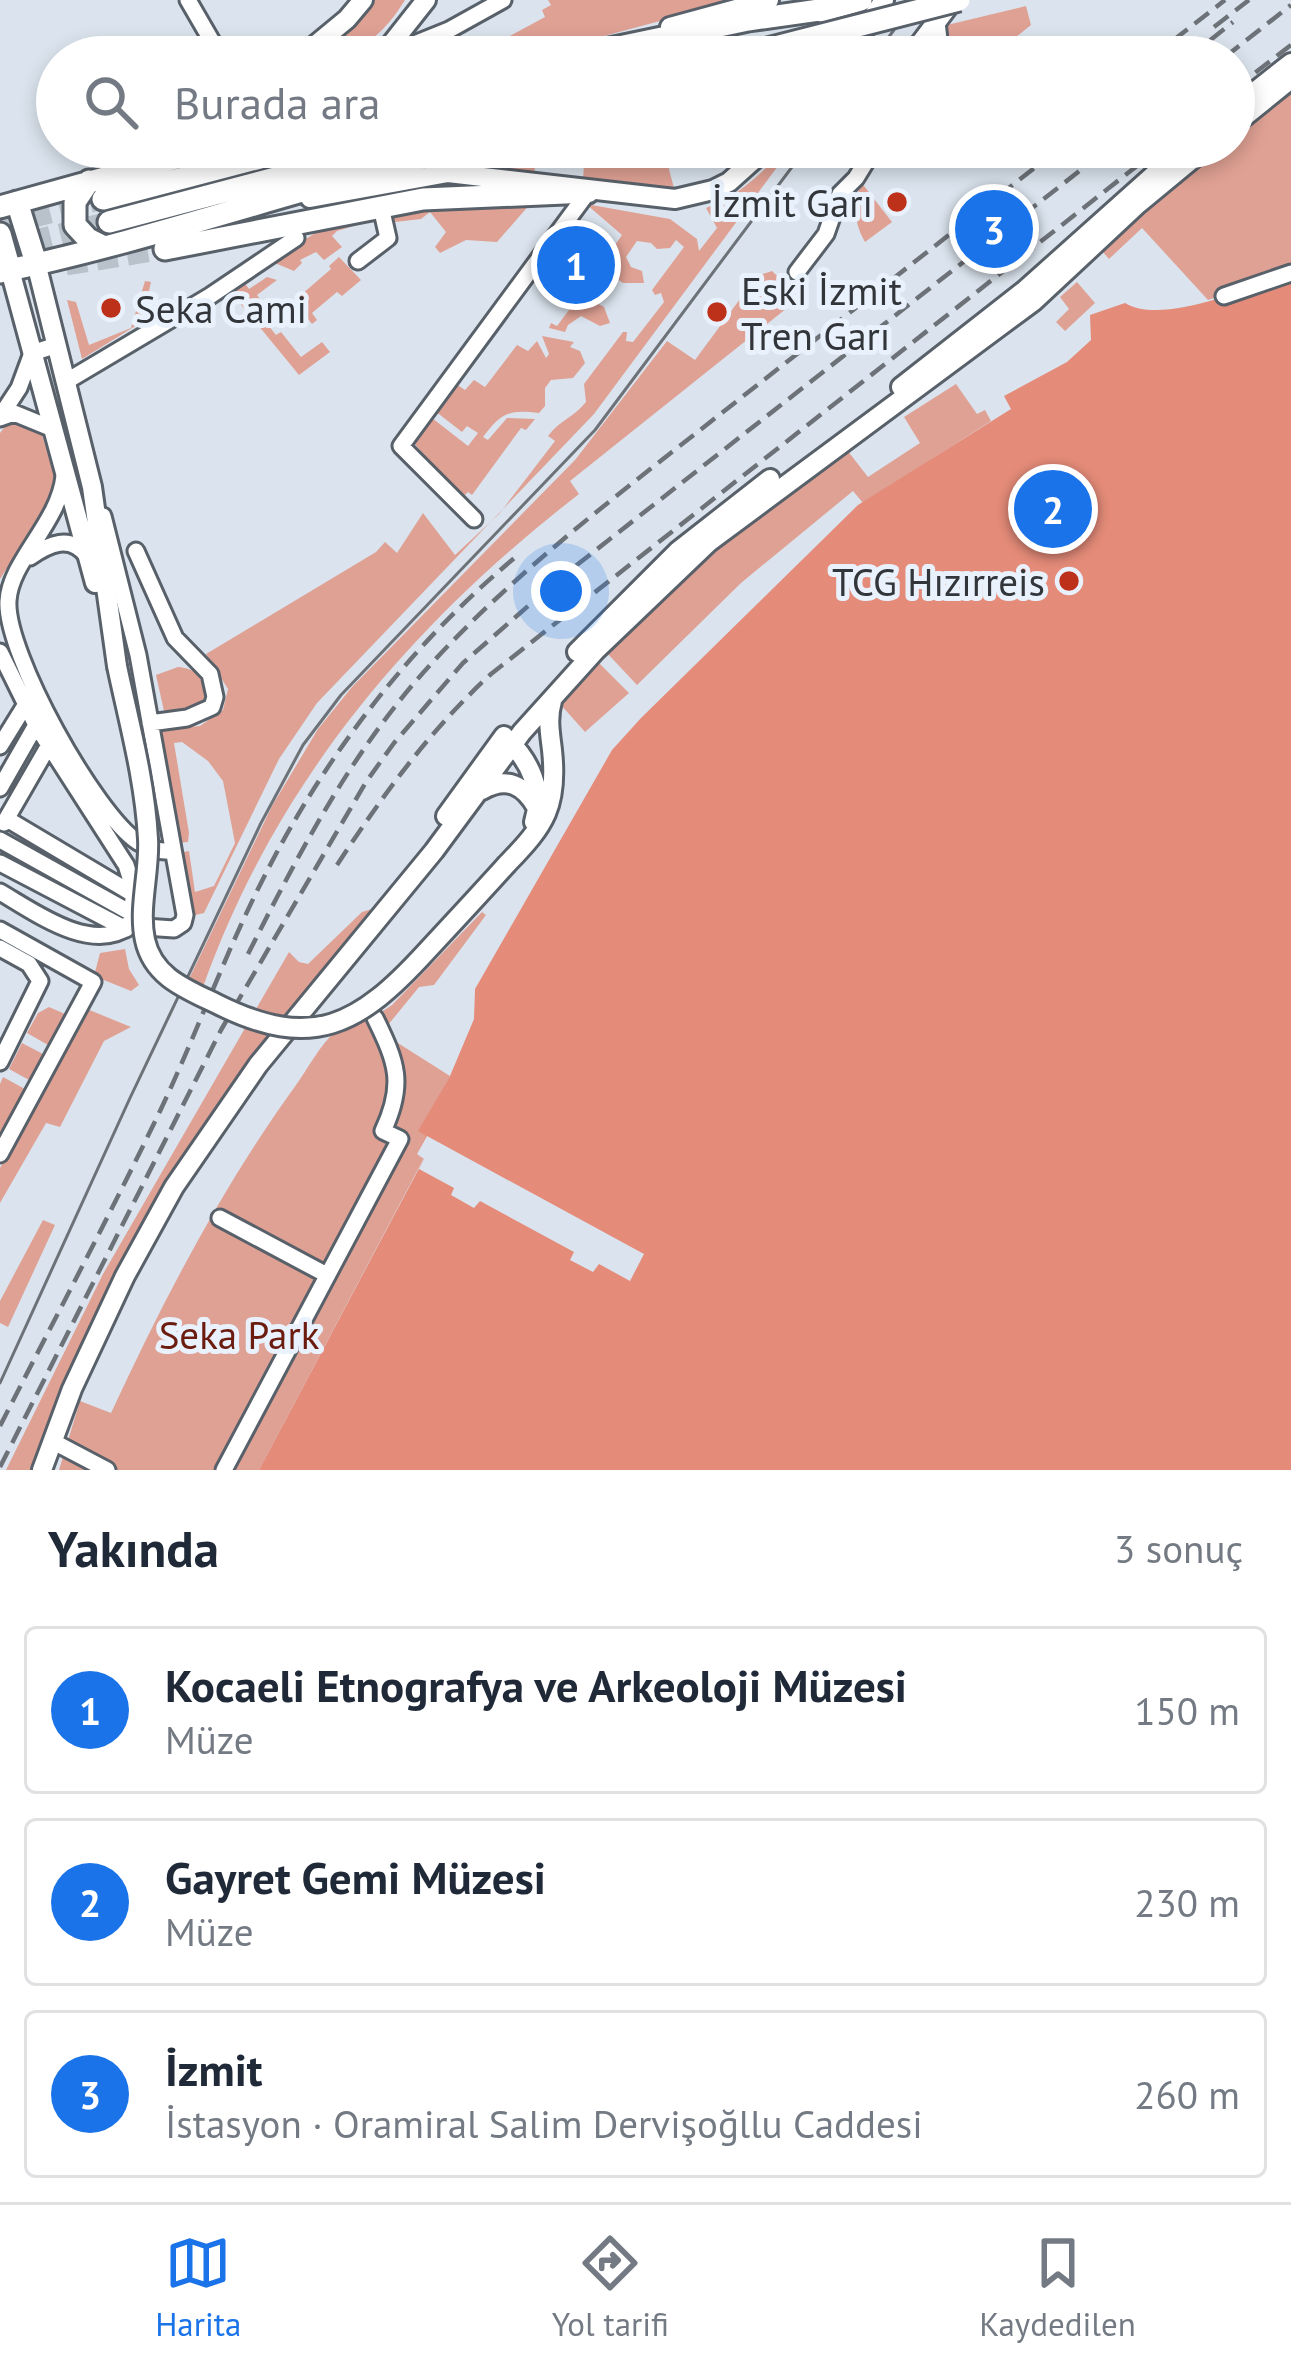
<!DOCTYPE html>
<html lang="tr">
<meta charset="utf-8">
<style>
body{margin:0;font-family:"PT Sans",sans-serif;background:#f2f2f3;color:#1f2937}
.you{position:absolute;left:561px;top:591px;width:42px;height:42px;margin:-30px;border:9px solid #fff;border-radius:50%;background:#1a73e8;box-shadow:0 0 0 18px #1a73e833}
.badge{display:grid;place-items:center;width:78px;height:78px;border-radius:50%;background:#1a73e8;color:#fff;font-size:39px;font-weight:700}
.pin{position:absolute;translate:-50% -50%;border:6px solid #fff;box-shadow:0 3px 12px #0006}
.list{margin:0;padding:0;list-style:none}
h2{display:flex;justify-content:space-between;align-items:center;height:156px;margin:0;padding:0 48px;font-size:51px}
h2 small{font-size:39px;font-weight:400;color:#747a83}
.list li{display:grid;grid-template-columns:78px 1fr auto;gap:36px;align-items:center;box-sizing:border-box;height:168px;margin:0 24px 24px;padding:0 24px;border:3px solid #e0e1e3;border-radius:12px}
.list b{display:block;font-size:45px;white-space:nowrap}
.list p{margin:0;font-size:39px;white-space:nowrap;color:#747a83}
.list em{font-size:39px;font-style:normal;color:#747a83}
.icon{flex:none;width:66px;height:66px;fill:none;stroke:currentColor;stroke-width:2;stroke-linecap:round;stroke-linejoin:round}
.map{position:relative;flex:none;width:1291px;height:1470px;overflow:hidden}
.search{position:absolute;background:#fff;box-shadow:0 6px 18px #0003;left:36px;right:36px;top:36px;height:132px;display:flex;align-items:center;gap:30px;box-sizing:border-box;padding:0 42px;border-radius:66px;color:#747a83;font-size:45px}
.sheet{height:732px;background:#fff}
nav{display:flex;justify-content:space-around;align-items:center;box-sizing:border-box;height:168px;border-top:3px solid #e0e1e3;background:#fff;font-size:33px;color:#747a83}
nav a{display:grid;justify-items:center;gap:6px}
nav .on{color:#1a73e8}
.map>svg:first-child{display:block}
.green{fill:#dfa194}
.water{fill:#e48b79}
.pier{fill:#dbe4ee}
.lines{fill:none;stroke-linecap:round;stroke-linejoin:round}
.highway-tunnel{stroke:#b9c1ca;stroke-width:21;stroke-dasharray:21 10;stroke-linecap:butt}
.minor-casing{stroke:#586069;stroke-width:21}
.major-casing{stroke:#586069;stroke-width:24}
.highway-casing{stroke:#586069;stroke-width:27}
.minor{stroke:#fff;stroke-width:15}
.major{stroke:#fff;stroke-width:18}
.highway{stroke:#fff;stroke-width:21}
.tram{stroke:#6d7278;stroke-width:3}
.rail{stroke:#6d7278;stroke-width:4.5;stroke-dasharray:18 9;stroke-linecap:butt}
.major-bridge-casing{stroke:#586069;stroke-width:24;stroke-linecap:butt}
.highway-bridge-casing{stroke:#586069;stroke-width:27;stroke-linecap:butt}
.major-bridge{stroke:#fff;stroke-width:18}
.highway-bridge{stroke:#fff;stroke-width:21}
.poi-dot{fill:#bd311b;stroke:#e8f1fc;stroke-width:4.5}
.labels{text-anchor:middle;dominant-baseline:central;stroke-width:10;stroke-linejoin:round;paint-order:stroke}
.poi-label{font-size:39px;fill:#323539;stroke:#e8f1fc;text-anchor:end}
.park-label{font-size:39px;fill:#6b1c0f;stroke:#e8f1fc}
</style>
<div class="map">
<svg width="1291" height="1470" viewBox="0 0 1291 1470">
<rect width="100%" height="100%" fill="#dbe4ee"/>
<path class="green" d="M370,0H405C384,34 359,57 316,57L356,22Z
M548,0H739L525,57H471L545,17L542,10L551,5Z
M1026,6L1031,25L991,57H951L947,25Z
M1291,93V273L1208,300L1142,228L1109,259L1102,251C1125,230 1207,147 1234,147V138Z
M525,147H663L674,188L583,179L585,153L538,148L534,174L462,169L461,162Z
M787,147H792L594,414L317,703L279,759L204,913L191,916L178,853L189,851L195,892L214,886L235,843L223,781L208,761L182,742L174,743L189,833L188,842L176,843L156,730L200,726L223,710L228,689L206,654L376,552L385,542L397,553L423,513L455,555L499,514L555,441L548,436C560,420 574,417 586,402L584,384L623,332H627L626,341L633,342L664,302L661,293L655,295L652,290L684,247L676,240L670,248L657,249L651,243L637,241L626,257L631,267L642,271L644,283H623L607,272L587,298L604,307L610,323L600,326L581,316L568,325L565,332L549,328L551,323L557,326L572,306L579,310L615,261L608,255L622,235L586,204L670,219L697,239L699,251L717,228L706,208C740,196 762,172 787,147Z
M861,182L892,222L865,242C853,221 854,205 861,182Z
M531,203L497,242L466,240L440,253L435,247L446,232L430,212L421,219L395,222L390,212L422,206Z
M374,214V220L337,231L332,236L342,247L324,260L316,252L300,260L302,263L294,271L270,261L325,227Z
M339,257L361,280L342,296L337,292L312,313L317,320L312,324L294,301L331,269L329,266Z
M772,271L796,294L789,300L792,304L570,481L579,494C410,625 276,782 203,987L189,979L272,806L318,729L352,687L575,460L667,341L695,360L757,276Z
M267,277L277,280L257,295L263,303L256,310L276,335L281,332L301,357L322,342L330,352L299,375L229,290L242,279L249,289Z
M145,281L151,282L142,322L82,359L67,300L76,302L89,345L131,328Z
M1077,282L1095,303L1065,331L1056,322L1069,309L1060,297Z
M542,336L574,342L570,347L580,351L585,363L573,378L551,380L545,388V406L539,413C509,409 501,413 483,437L488,440L507,418L535,419L526,430L521,428L472,495L468,492L462,498L412,441L432,418L468,446L478,433L467,426L462,432L435,411L456,384L465,390L474,380L485,387L517,345L528,351L537,341L546,358L549,354Z
M956,384L977,414L985,410L991,421L863,503L853,491L741,583L637,685L606,652L714,550L847,450L868,477L920,443L904,417Z
M11,419L40,428L54,474L55,495L0,579V433Z
M597,661L629,693L585,732L561,705Z
M178,667C194,668 200,675 208,689L201,706L164,711L156,675Z
M372,909C320,977 262,1040 213,1110C135,1220 80,1344 35,1470H6L103,1274L289,952L299,962L308,964L362,912Z
M482,912L486,915L434,985L419,987L388,1025L390,1038L450,1076L419,1131L427,1136L424,1158L259,1470H59L80,1401L111,1413C164,1299 222,1187 296,1085C307,1070 320,1045 334,1033C351,1021 374,1019 392,1005Z
M125,949L129,969L139,985L131,991L94,976L100,953Z
M49,1007L65,1014L48,1045L27,1033L38,1013Z
M87,1009L131,1027L104,1041L60,1127L46,1123L0,1203V1168Z
M22,1043L43,1054L29,1080L9,1069Z
M3,1077L25,1089L0,1135V1084Z
M43,1220L55,1225L8,1327L0,1323V1301Z"/>
<path class="water" d="M1291,273V1470H259L424,1159L417,1154L426,1136L418,1131L450,1076L474,1019L475,989L612,750L641,718L858,505L1011,409L1004,396L1067,362L1091,340L1090,315L1125,303C1163,326 1250,287 1291,273Z"/>
<path class="pier" d="M427,1136L644,1254L630,1281L599,1264L593,1272L570,1260L574,1252L480,1201L474,1208L451,1195L454,1188L419,1169L424,1159L417,1154Z"/>
<g class="lines">
<path class="highway-tunnel" d="M0,226L103,199
M0,249L109,222
M66,265L165,249"/>
<defs>
<path id="minor" d="M188,0L221,57
M937,22L941,57
M382,57L449,30L503,0
M358,261L388,238L381,207
M797,272L826,234L840,194L856,178L875,147
M1224,296L1291,273
M67,381L210,296L296,238
M0,417L19,388L32,353L57,345
M0,418L14,413L53,429
M64,476C59,523 10,561 8,601C5,653 95,814 138,842C149,849 161,852 173,851
M474,519L401,446L588,192
M136,551L175,638L210,674L215,697L212,707L187,718L150,723
M30,557C49,544 70,534 87,556
M0,652L36,725L126,865L134,890L130,926
M0,746L26,704
M0,788L36,725
M7,819L133,894
M4,823L49,745
M0,840L131,913
M0,863L126,929
M0,892C36,913 91,954 130,926L174,929L183,923L185,915L138,655L103,516
M0,930L93,982L0,1154
M0,948L29,964L40,981L0,1062
M220,1218L327,1275
M52,1441L107,1470
M224,1470L400,1139L383,1131C405,1084 397,1063 375,1018"/>
<path id="major" d="M670,27L769,0
M301,57L347,19L363,0
M381,57L426,0
M857,57L860,36L884,0
M910,57L953,0
M1234,108L1291,63
M1234,125L1291,79
M130,165L163,147
M310,198L448,173L675,199L713,190L729,182L768,147
M36,263L92,487L117,666
M10,270L95,583
M901,387L1025,290L1185,147
M577,652L678,551L770,479
M507,739C530,761 544,791 534,822
M482,790C507,776 524,785 537,808
M446,816L504,736
M507,864C545,825 558,806 552,750C550,733 547,718 552,701
M42,1470L72,1389L125,1276L174,1187L258,1065L434,851L522,732L596,650L709,542L1034,301L1138,204L1207,147"/>
<path id="highway" d="M822,11L861,0
M571,57L748,20L833,8
M648,57L688,47
M89,181L75,202V225L88,239L102,246
M103,199L302,147
M17,202L36,263
M0,207L216,147
M109,222L393,147
M0,234L10,270
M165,249L423,199L588,192
M0,272C158,239 311,183 469,147"/>
</defs>
<use href="#minor" class="minor-casing"/>
<use href="#major" class="major-casing"/>
<use href="#highway" class="highway-casing"/>
<use href="#minor" class="minor"/>
<use href="#major" class="major"/>
<use href="#highway" class="highway"/>
<path class="tram" d="M874,57L916,0
M0,1383L130,1098L261,823L303,745L341,695L595,430L807,147"/>
<path class="rail" d="M1214,27L1249,0
M1152,57L1225,0
M1189,57L1233,22
M1225,57L1291,5
M1234,89L1291,45
M337,865C383,795 429,731 491,674L1161,147
M248,954C296,859 345,764 415,682C501,583 606,504 709,423C826,331 944,239 1061,147
M0,1426C54,1320 110,1215 161,1109C195,1037 222,962 257,891C320,762 407,647 518,555
M0,1467L221,1030L366,782L394,743L463,663L559,579L1110,147"/>
<defs>
<path id="major-bridge" d="M117,666C129,723 145,780 148,839C150,871 138,908 145,940C153,977 186,989 217,1004C313,1052 359,1025 426,952C453,923 480,894 507,864"/>
<path id="highway-bridge" d="M752,53L959,0"/>
</defs>
<use href="#major-bridge" class="major-bridge-casing"/>
<use href="#highway-bridge" class="highway-bridge-casing"/>
<use href="#major-bridge" class="major-bridge"/>
<use href="#highway-bridge" class="highway-bridge"/>
</g>
<g class="poi-dot">
<circle cx="897" cy="202" r="12"/>
<circle cx="111" cy="308" r="12"/>
<circle cx="717" cy="312" r="12"/>
<circle cx="1069" cy="581" r="12"/>
</g>
<g class="labels">
<g class="poi-label">
<text x="873" y="202">İzmit Garı</text>
<text x="741" y="290" text-anchor="start">Eski İzmit<tspan x="741" dy="45">Tren Garı</tspan></text>
<text x="135" y="308" text-anchor="start">Seka Cami</text>
<text x="1045" y="581">TCG Hızırreis</text>
</g>
<g class="park-label">
<text x="239" y="1334">Seka Park</text>
</g>
</g>
</svg>
<div class="you"></div>
<div class="pin badge" style="left:576px;top:265px">1</div>
<div class="pin badge" style="left:1053px;top:509px">2</div>
<div class="pin badge" style="left:994px;top:229px">3</div>
<div class="search"><svg class="icon" aria-label="search" viewBox="0 0 24 24"><circle cx="10" cy="10" r="6"/><path d="M15 15l6 6"/></svg>Burada ara</div>
</div>
<section class="sheet">
<h2>Yakında<small>3 sonuç</small></h2>
<ul class="list">
<li><span class="badge">1</span><div><b>Kocaeli Etnografya ve Arkeoloji Müzesi</b><p>Müze</p></div><em>150 m</em></li>
<li><span class="badge">2</span><div><b>Gayret Gemi Müzesi</b><p>Müze</p></div><em>230 m</em></li>
<li><span class="badge">3</span><div><b>İzmit</b><p>İstasyon · Oramiral Salim Dervişoğllu Caddesi</p></div><em>260 m</em></li>
</ul>
</section>
<nav>
<a class="on"><svg class="icon" aria-label="map" viewBox="0 0 24 24"><path d="M3 6l6-2 6 2 6-2v14l-6 2-6-2-6 2zM9 4v14M15 6v14"/></svg>Harita</a>
<a><svg class="icon" aria-label="directions" viewBox="0 0 24 24"><path d="M12 3l9 9-9 9-9-9zM9 14v-3h6M13 9l2 2-2 2"/></svg>Yol tarifi</a>
<a><svg class="icon" aria-label="saved" viewBox="0 0 24 24"><path d="M7 4h10v16l-5-4-5 4z"/></svg>Kaydedilen</a>
</nav>
